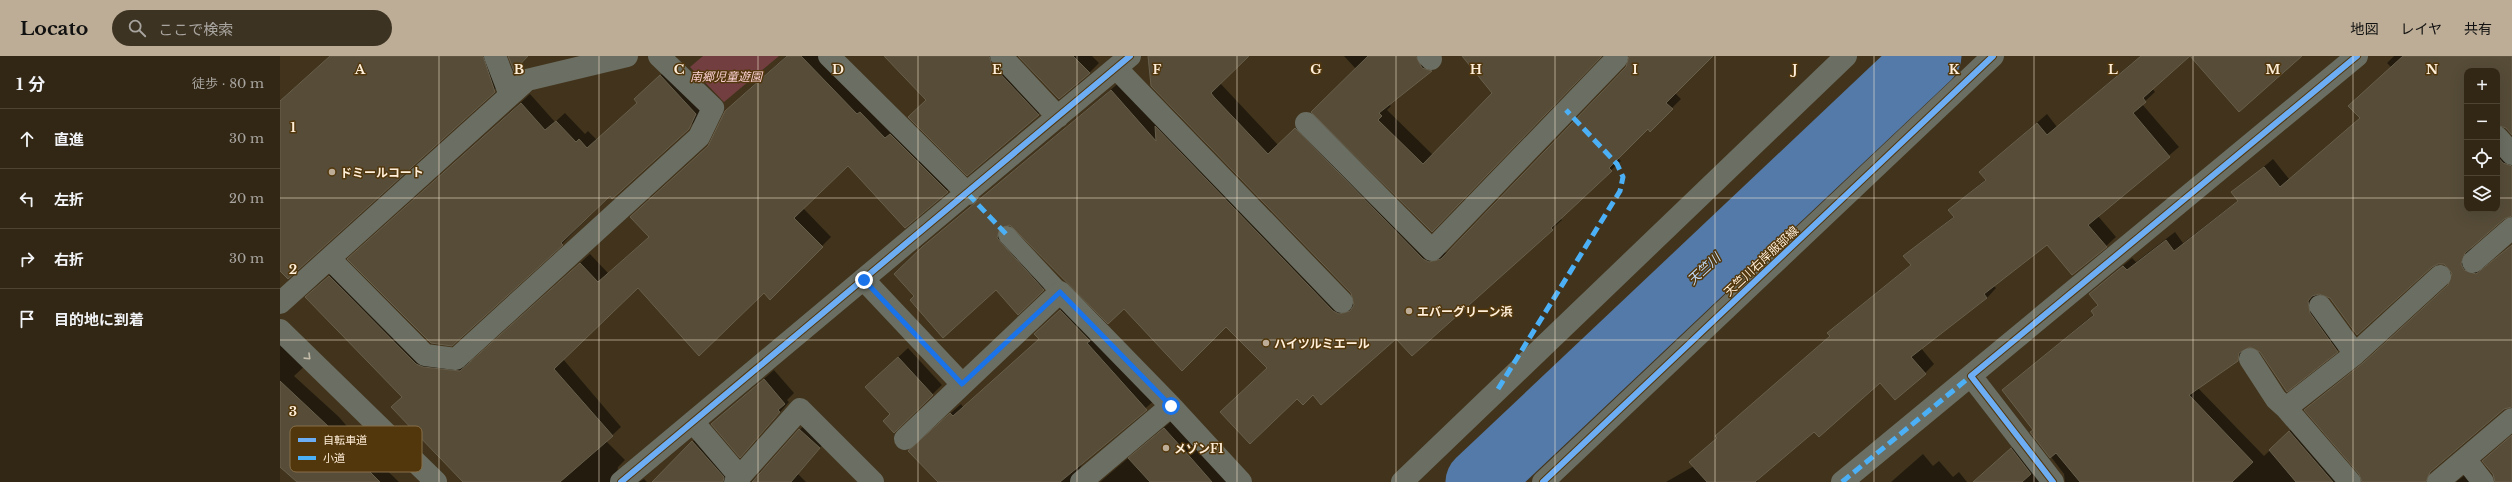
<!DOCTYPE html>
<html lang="ja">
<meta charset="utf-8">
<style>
body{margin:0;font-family:"Libre Baskerville","Noto Sans JP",serif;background:#3d3322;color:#f1f3f6}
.controls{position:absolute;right:12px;top:12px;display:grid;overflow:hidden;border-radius:8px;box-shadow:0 4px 16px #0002}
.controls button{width:36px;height:36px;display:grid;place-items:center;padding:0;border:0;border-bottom:1px solid #4d4434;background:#322715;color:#f1f3f6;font:20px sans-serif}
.stop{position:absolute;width:12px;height:12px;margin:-9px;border:3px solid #1a73e8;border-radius:50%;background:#fff}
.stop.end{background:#1a73e8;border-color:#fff;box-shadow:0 1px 4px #0008}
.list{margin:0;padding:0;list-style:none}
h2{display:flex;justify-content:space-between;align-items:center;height:52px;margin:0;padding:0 16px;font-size:17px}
h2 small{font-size:13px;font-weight:400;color:#a8a5a0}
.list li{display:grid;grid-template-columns:26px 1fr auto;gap:12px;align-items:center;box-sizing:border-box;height:60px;padding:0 16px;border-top:1px solid #4d4434}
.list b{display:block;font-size:15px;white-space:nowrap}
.list em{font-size:13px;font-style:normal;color:#a8a5a0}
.icon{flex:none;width:22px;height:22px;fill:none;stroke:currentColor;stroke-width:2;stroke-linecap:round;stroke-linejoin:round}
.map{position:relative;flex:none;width:2232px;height:426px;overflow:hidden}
header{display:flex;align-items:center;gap:24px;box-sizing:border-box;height:56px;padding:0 20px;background:#bdad96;color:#111}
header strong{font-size:19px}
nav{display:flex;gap:22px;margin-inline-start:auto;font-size:14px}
.search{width:280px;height:36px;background:#3d3322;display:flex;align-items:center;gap:10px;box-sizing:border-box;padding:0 14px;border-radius:22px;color:#a8a5a0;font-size:15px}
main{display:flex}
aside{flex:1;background:#322715}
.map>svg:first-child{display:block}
.green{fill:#723e3f}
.shadow{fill:#0007}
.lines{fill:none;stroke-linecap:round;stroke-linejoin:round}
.river{stroke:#537aa8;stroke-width:65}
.building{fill:#564c38;stroke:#685f4b}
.lane{stroke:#6b6e62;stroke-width:18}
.street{stroke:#6b6e62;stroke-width:22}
.quiet{stroke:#4cb0f7;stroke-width:5;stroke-dasharray:10 5;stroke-linecap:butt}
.cycleway-casing{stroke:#52370c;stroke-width:8}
.cycleway{stroke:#6dadf4;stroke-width:6}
.oneway{stroke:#c4bba9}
.route{stroke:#1a73e8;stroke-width:5}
.grid{fill:none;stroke:#ffeed8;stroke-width:1;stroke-opacity:0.55}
.poi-dot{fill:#bdad96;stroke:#52370c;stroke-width:1.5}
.labels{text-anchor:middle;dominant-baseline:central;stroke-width:3;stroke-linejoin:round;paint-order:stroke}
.park-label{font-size:12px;font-style:italic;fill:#fcd0d3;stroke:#52370c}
.poi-label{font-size:12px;font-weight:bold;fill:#ffeed8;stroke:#52370c;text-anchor:start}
.street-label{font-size:12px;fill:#ffeed8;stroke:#52370c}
.water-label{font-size:13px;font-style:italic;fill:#c2dbf9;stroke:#52370c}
.key{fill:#52370c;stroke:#866e49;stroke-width:1}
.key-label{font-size:11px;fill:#ffeed8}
.grid-label{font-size:13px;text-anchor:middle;font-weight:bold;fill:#ffeed8;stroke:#52370c;stroke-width:3;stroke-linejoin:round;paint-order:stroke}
</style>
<header>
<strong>Locato</strong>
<div class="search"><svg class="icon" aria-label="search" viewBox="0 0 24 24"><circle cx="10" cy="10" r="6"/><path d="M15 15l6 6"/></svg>ここで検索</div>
<nav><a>地図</a><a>レイヤ</a><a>共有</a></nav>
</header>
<main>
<aside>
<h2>1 分<small>徒歩 · 80 m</small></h2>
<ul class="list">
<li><svg class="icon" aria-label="ahead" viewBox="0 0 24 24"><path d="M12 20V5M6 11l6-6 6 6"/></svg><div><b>直進</b></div><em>30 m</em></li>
<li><svg class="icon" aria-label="left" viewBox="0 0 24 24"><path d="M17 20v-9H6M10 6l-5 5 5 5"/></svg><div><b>左折</b></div><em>20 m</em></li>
<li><svg class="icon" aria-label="right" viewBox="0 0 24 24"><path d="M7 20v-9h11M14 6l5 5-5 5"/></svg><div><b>右折</b></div><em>30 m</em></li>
<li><svg class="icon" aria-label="arrive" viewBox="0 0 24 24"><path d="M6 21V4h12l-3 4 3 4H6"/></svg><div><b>目的地に到着</b></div></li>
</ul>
</aside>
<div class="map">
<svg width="2232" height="426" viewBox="0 0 2232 426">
<rect width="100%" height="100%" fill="#42341c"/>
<path class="green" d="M423,0H499L444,46L410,11Z"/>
<path class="shadow" d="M50,0H218L227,23L0,214V45Z
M506,0H539L677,126L625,171L568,108L523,152L551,181L490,242L484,236L358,230L283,303L341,371L326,385L345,404L338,411L337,418L342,426H184L123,341L35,232L59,211L153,303L190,306L310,198L328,217L370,180L429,89L446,55Z
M606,0H723L769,49L687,118L647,44Z
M739,0H812L819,7L809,17Z
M869,0H967L940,27L998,89L1025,63L1153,194L1165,197L1171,194L1347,11L1350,0H1431L1395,37L1401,43L1370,74L1368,72L1338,102L1341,105L1280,162L1282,164L1272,173L1133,299L1117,281L1033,337L988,312L946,270L844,252L735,171L727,168L728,176L773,224L763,233L716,232L635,240L624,208L841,25L1063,245L1075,249L1072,237Z
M1064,0H1150L1156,8L1108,48L1111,50L1107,54L1153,99L1213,37L1194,0H1321L1161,165L1033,56L1076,13Z
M2114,0H2232V78L2227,72L2217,69V15H2187V153H2217V82L2232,98V160L2224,161L2193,188L2189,199L2197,209L2211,207L2232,189V345L2148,418L2130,426H2083L2080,417L2025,354L2093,299L2170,229L2173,217L2164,207L2050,242L2037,237L2038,248L2066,286L2057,295H1981L1970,289L1957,305L1918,332L1984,400L2018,367L2070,426H1785L1784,418L1752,376L1754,373L1723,334L1814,258L1812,255L1818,248L1810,238L1852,202L1856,206L1895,176L1903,187L1959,144L1962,129L1993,103L2009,123L2081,62L2111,11L2107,7Z
M1852,7L1875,36L1862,48L1899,91L1818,160L1836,181L1826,190L1767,188L1713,229L1716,232L1707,242L1641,292L1654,308L1645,317L1601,326L1534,375L1479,422L1477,426H1386L1414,410L1410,406L1420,397L1551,279L1549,277L1558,268L1632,208L1625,200L1674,160L1669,154L1706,123L1700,116L1710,107L1767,58L1777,71Z
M390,11L425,48L418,63L330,139L282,188L172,289L78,194L250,38L275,66L285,57L305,78L308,75L317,84L358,46L364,34Z
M790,245L876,343L802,408L798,417L805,426H658L639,385L681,348L683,351L760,283L765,268Z
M0,277L28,307L14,320L59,361L95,403L119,426H18L0,409Z
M628,292L662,329L614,376L612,358L596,322Z
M494,314L514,337L507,344L509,346L469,391L432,368Z
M894,363L951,426H820Z
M529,364L548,382L518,418L526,426H471Z
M422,376L456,426H373Z
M1740,385L1774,426H1693Z
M1643,398L1653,410L1659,405L1673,421L1679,416L1687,426H1611Z
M2190,415L2199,426H2176Z
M364,423L367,426H359Z"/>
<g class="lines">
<path class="river" d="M1198,426L1649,0"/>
</g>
<path class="building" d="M50,0H203L215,36L8,223L0,215V45Z
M228,0H248L234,15Z
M507,0H521L577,58L580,56L605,82L610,78L668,136L625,172L568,110L514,162L543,191L490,244L484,237L419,300L358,232L274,313L333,380L280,426H183L111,351L122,341L25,241L49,220L136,308L143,311L180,315L300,207L318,226L369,181L350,161L428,90L445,55Z
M604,0H709L712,9L759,59L687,120L628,61L646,44Z
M738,0H793L810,17L779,43Z
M868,0H969L931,37L934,41L988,98L1015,72L1143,203L1149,206L1161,203L1346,11L1349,0H1433L1386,47L1393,53L1370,76L1368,73L1329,112L1332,115L1271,172L1273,174L1132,300L1116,283L1041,349L1033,339L1023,349L1017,343L970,388L940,356L987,312L946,271L902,315L844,253L828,268L730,169L720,172L717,182L764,234L738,259L716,234L663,282L630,244L634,240L614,218L642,191L831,34L876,85L875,70L1053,255L1059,258L1070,255L1074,249L1071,237L871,30Z
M1088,0H1136L1142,12L1152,15L1099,57L1102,60L1098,64L1143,108L1212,37L1182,0H1322L1152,176L1031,56Z
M1861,0H2022L1959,56L1910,0L1863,42L1866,46L1853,57L1890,101L1808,169L1827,191L1792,219L1767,189L1704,238L1707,242L1631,301L1646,318L1615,344L1600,327L1539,381L1534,376L1475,426H1427L1409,406L1437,382L1435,380L1550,280L1547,277L1631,209L1623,200L1674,161L1668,154L1706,124L1699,116L1757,67L1767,79Z
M2123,0H2232V79L2226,72L2217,69V15H2187V153H2217V100L2223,107L2232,110V160L2224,163L2185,197L2181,208L2184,214L2196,218L2232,189V351L2224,353L2150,416L2146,426H2082L2079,418L2024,354L2083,307L2168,229L2172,217L2164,208H2158L2152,211L2077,279L2050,242L2039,238L2032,240L2028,245L2030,257L2058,296L2007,336L1980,296L1970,291L1959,297L1958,305L1909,339L1973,406L1952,426H1800L1776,397L1770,402L1750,376L1753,374L1722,334L1814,259L1811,255L1818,249L1809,238L1843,210L1847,214L1886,184L1894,195L1958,145L1951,136L1984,111L2000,131L2080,62L2068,50Z
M380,19L416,58L409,73L332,143L330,140L281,187L283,189L172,290L151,287L67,203L241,47L265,74L276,65L296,86L299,83L307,92L357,47L354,43Z
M780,254L810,285L807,287L867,354L780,426H658L628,395L670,357L673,360L759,283L754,278Z
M618,301L653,339L614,377L603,365L610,358L585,331Z
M484,323L505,348L498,354L500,356L460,402L431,368Z
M0,325L49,371L69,391L67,393L100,426H17L0,411Z
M884,372L911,402L932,426H870L848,402Z
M519,373L540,392L511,426H472Z
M2009,375L2053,426H2016L1989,394Z
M2232,379V426H2215L2213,418L2202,405Z
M412,385L444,421L443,426H372Z
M1731,392L1751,418L1742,426H1693Z"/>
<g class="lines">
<path class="lane" d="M727,179L780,236"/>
<path class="street" d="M215,0L230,39
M549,0L688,138
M721,0L778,61
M1148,0L1151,3
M836,12L1062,246
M1026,67L1152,194L1337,2L1335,0
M2217,81L2232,98
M50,203L145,299L176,303L419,81L433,52L379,0
M2193,206L2232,172
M584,224L682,328
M0,247L247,24L347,0
M2040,250L2075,298
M0,274L156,426
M1970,303L1996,343L2006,352
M1691,320L1773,426
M413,366L460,421
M625,383L780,236L891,350L961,426
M2185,403L2203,426
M341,426L850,0
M455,426L520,353L593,426
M801,426L891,350
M1122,426L1566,0
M1263,426L1713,0
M1562,426L2077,0
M2070,426L2006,352L2075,298L2160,220
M2158,426L2232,363"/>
<path class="quiet" d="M688,138L727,179
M1218,333L1340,135L1343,121L1337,108L1286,54
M1562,426L1691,320"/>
<defs>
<path id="cycleway" d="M341,426L850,0
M1263,426L1713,0
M1773,426L1691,320L2077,0"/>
</defs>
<use href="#cycleway" class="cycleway-casing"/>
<use href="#cycleway" class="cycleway"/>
</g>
<defs><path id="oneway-chevron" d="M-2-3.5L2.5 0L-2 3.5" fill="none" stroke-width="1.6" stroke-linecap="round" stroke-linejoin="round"/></defs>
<use class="oneway" href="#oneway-chevron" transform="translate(28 301) rotate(44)"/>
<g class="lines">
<path class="route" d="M584,224L682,328L780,236L891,350"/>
</g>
<path class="grid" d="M159,0V426M319,0V426M478,0V426M638,0V426M797,0V426M957,0V426M1116,0V426M1275,0V426M1435,0V426M1594,0V426M1754,0V426M1913,0V426M2073,0V426M0,142H2187M2217,142H2232M0,284H2232"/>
<g class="poi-dot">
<circle cx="52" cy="116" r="4"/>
<circle cx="1129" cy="255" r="4"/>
<circle cx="986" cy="287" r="4"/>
<circle cx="886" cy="392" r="4"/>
</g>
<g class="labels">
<g class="park-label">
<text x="446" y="20">南郷児童遊園</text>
</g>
<g class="poi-label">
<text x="60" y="116">ドミールコート</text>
<text x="1137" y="255">エバーグリーン浜</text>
<text x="994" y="287">ハイツルミエール</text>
<text x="894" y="392">メゾンF1</text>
</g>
<g class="street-label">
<text transform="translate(1481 205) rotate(-43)">天竺川右岸服部線</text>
</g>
<g class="water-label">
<text transform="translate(1424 213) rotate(-43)">天竺川</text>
</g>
</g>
<rect x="10" y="370" width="132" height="46" rx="6" class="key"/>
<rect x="18" y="382" width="18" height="4" fill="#6dadf4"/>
<rect x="18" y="400" width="18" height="4" fill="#4cb0f7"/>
<g class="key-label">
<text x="43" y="388">自転車道</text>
<text x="43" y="406">小道</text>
</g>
<g class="grid-label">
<text x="80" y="18">A</text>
<text x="239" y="18">B</text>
<text x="399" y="18">C</text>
<text x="558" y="18">D</text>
<text x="717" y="18">E</text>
<text x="877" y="18">F</text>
<text x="1036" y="18">G</text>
<text x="1196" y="18">H</text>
<text x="1355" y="18">I</text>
<text x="1515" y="18">J</text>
<text x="1674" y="18">K</text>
<text x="1833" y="18">L</text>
<text x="1993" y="18">M</text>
<text x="2152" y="18">N</text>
<text x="13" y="76">1</text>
<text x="13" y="218">2</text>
<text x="13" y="360">3</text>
</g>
</svg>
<div class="controls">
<button>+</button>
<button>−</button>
<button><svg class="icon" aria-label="locate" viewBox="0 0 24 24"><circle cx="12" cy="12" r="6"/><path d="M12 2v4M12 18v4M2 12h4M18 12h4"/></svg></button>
<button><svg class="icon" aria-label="layers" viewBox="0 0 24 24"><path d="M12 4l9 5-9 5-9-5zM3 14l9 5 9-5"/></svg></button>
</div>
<div class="stop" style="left:891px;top:350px"></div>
<div class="stop end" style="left:584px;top:224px"></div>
</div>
</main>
